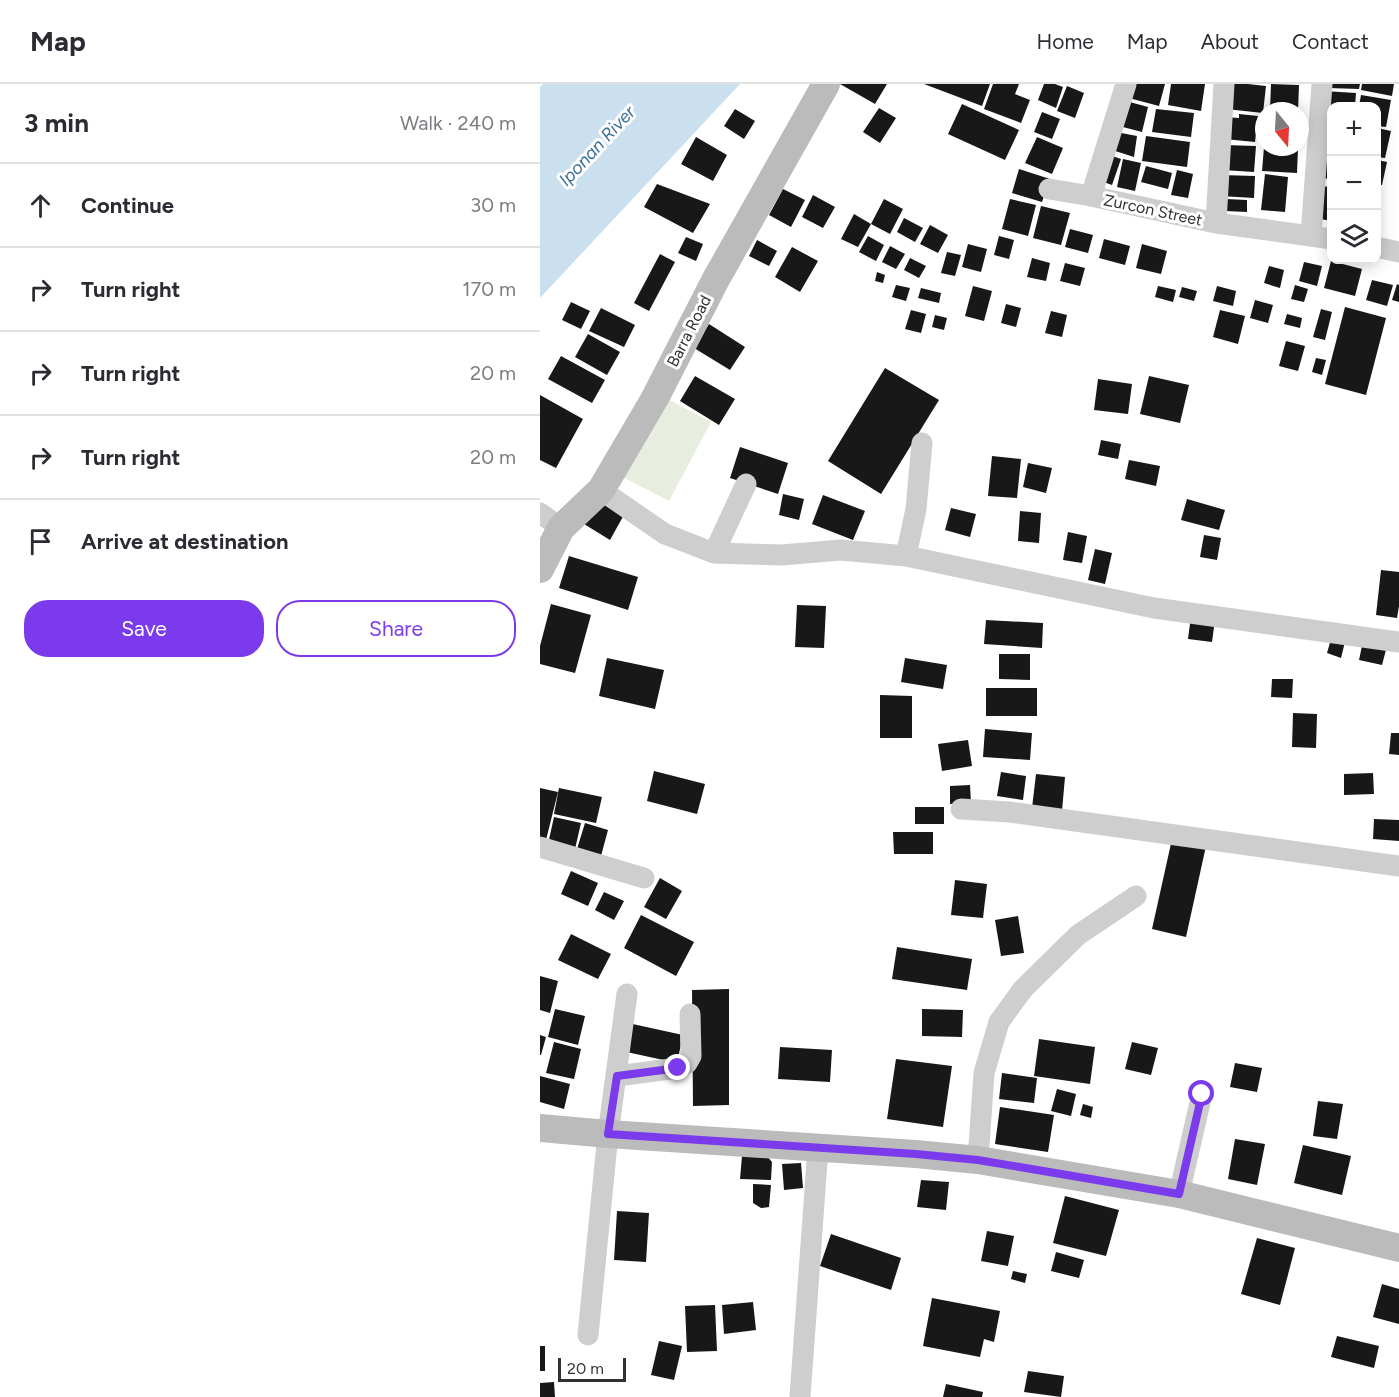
<!DOCTYPE html>
<meta charset="utf-8">
<style>
body{margin:0;font-family:Figtree,sans-serif;background:#f2f2f3;color:#2b2b33}
.controls{position:absolute;right:18px;top:18px;display:grid;overflow:hidden;border-radius:12px;box-shadow:0 3px 15px #0003}
.controls button{width:54px;height:54px;display:grid;place-items:center;padding:0;border:0;border-bottom:2px solid #e1e1e2;background:#fff;color:#2b2b33;font:30px sans-serif}
.compass{position:absolute;left:715px;top:18px;width:54px;height:54px;border-radius:50%;background:#fff;box-shadow:0 3px 15px #0003;rotate:162deg}
.scale{position:absolute;left:18px;bottom:15px;width:68px;box-sizing:border-box;padding-left:6px;border:3px solid #313131;border-top:0;font-size:16px;line-height:21px;white-space:nowrap;color:#313131;-webkit-text-stroke:4px #fff;paint-order:stroke}
.stop{position:absolute;width:18px;height:18px;margin:-14px;border:4px solid #7c3aed;border-radius:50%;background:#fff}
.stop.end{background:#7c3aed;border-color:#fff;box-shadow:0 2px 6px #0008}
.list{margin:0;padding:0;list-style:none}
h2{display:flex;justify-content:space-between;align-items:center;height:78px;margin:0;padding:0 24px;font-size:26px}
h2 small{font-size:20px;font-weight:400;color:#7c7c81}
.list li{display:grid;grid-template-columns:39px 1fr auto;gap:18px;align-items:center;box-sizing:border-box;height:84px;padding:0 24px;border-top:2px solid #e1e1e2}
.list b{display:block;font-size:22px;white-space:nowrap}
.list em{font-size:20px;font-style:normal;color:#7c7c81}
.actions{display:flex;gap:12px;padding:18px 24px}
.actions a{flex:1;padding:14px 0;border:2px solid #7c3aed;border-radius:24px;text-align:center;font-size:21px;color:#7c3aed}
.actions .main{background:#7c3aed;color:#fff}
.icon{flex:none;width:33px;height:33px;fill:none;stroke:currentColor;stroke-width:2;stroke-linecap:round;stroke-linejoin:round}
.map{position:relative;flex:none;width:859px;height:1313px;overflow:hidden}
header{display:flex;align-items:center;gap:36px;box-sizing:border-box;height:84px;padding:0 30px;background:#fff;border-bottom:2px solid #e1e1e2}
header strong{font-size:28px}
nav{display:flex;gap:33px;margin-inline-start:auto;font-size:21px}
main{display:flex}
aside{flex:1;background:#fff}
.map>svg:first-child{display:block}
.green{fill:#e7eedf}
.water{fill:#cbe0ef}
.building{fill:#181818}
.lines{fill:none;stroke-linecap:round;stroke-linejoin:round}
.street{stroke:#cecece;stroke-width:21}
.secondary{stroke:#bbb;stroke-width:28}
.route{stroke:#7c3aed;stroke-width:8}
.labels{text-anchor:middle;dominant-baseline:central;stroke-width:6;stroke-linejoin:round;paint-order:stroke}
.street-label{font-size:16px;fill:#313131;stroke:#fff}
.water-label{font-size:18px;font-style:italic;fill:#3a7199;stroke:#fff}
</style>
<header>
<strong>Map</strong>
<nav><a>Home</a><a>Map</a><a>About</a><a>Contact</a></nav>
</header>
<main>
<aside>
<h2>3 min<small>Walk · 240 m</small></h2>
<ul class="list">
<li><svg class="icon" aria-label="ahead" viewBox="0 0 24 24"><path d="M12 20V5M6 11l6-6 6 6"/></svg><div><b>Continue</b></div><em>30 m</em></li>
<li><svg class="icon" aria-label="right" viewBox="0 0 24 24"><path d="M7 20v-9h11M14 6l5 5-5 5"/></svg><div><b>Turn right</b></div><em>170 m</em></li>
<li><svg class="icon" aria-label="right" viewBox="0 0 24 24"><path d="M7 20v-9h11M14 6l5 5-5 5"/></svg><div><b>Turn right</b></div><em>20 m</em></li>
<li><svg class="icon" aria-label="right" viewBox="0 0 24 24"><path d="M7 20v-9h11M14 6l5 5-5 5"/></svg><div><b>Turn right</b></div><em>20 m</em></li>
<li><svg class="icon" aria-label="arrive" viewBox="0 0 24 24"><path d="M6 21V4h12l-3 4 3 4H6"/></svg><div><b>Arrive at destination</b></div></li>
</ul>
<div class="actions"><a class="main">Save</a><a>Share</a></div>
</aside>
<div class="map">
<svg width="859" height="1313" viewBox="0 0 859 1313">
<rect width="100%" height="100%" fill="#fff"/>
<path class="green" d="M120,311L171,338L129,417L77,390Z"/>
<path class="water" d="M3,0H200L0,214V3Z"/>
<path class="building" d="M300,0H347L335,20Z
M384,0H450L442,22Z
M453,0H479L475,10L490,16L481,39L444,25Z
M504,0H515L523,3L516,24L498,16Z
M588,0H625L619,22L585,13Z
M631,0H665L661,27L628,21Z
M689,0H708L726,2L723,29L686,25Z
M731,0L759,1L758,27H730Z
M788,0H820L819,5L788,4Z
M822,0H854L852,12L821,6Z
M527,2L544,9L535,34L517,27Z
M784,7L816,9L815,22H792V36L782,35Z
M821,11L851,16L846,43L837,42V22H819Z
M586,17L608,23L602,48L579,42Z
M422,20L479,46L465,76L408,50Z
M339,24L356,34L340,59L323,48Z
M195,25L215,37L204,55L184,42Z
M616,25L654,29L651,53L612,48Z
M502,28L520,35L512,55L494,48Z
M699,30L718,32L715,58L684,55L686,33L699,34Z
M783,41L792,42V64L781,63Z
M837,44L851,47L845,74L837,73Z
M576,48L597,52L594,73L572,66Z
M606,52L650,58L647,83L602,77Z
M156,53L187,71L173,97L141,80Z
M497,53L523,64L512,90L485,79Z
M684,61L716,62L714,88L683,86Z
M724,63L758,65L757,89L722,87Z
M780,68L792,69V95L777,94Z
M567,70L581,75L572,101L558,96Z
M583,75L601,79L595,107L577,103Z
M837,76L847,78L842,101L837,100Z
M606,82L632,89L628,105L601,98Z
M479,85L510,95L502,118L472,109Z
M637,86L653,90L648,114L631,111Z
M725,90L748,93L745,128L721,126Z
M681,91L715,92L714,114L680,112Z
M117,100L170,120L153,149L104,123Z
M779,102L792,103V137L774,134Z
M243,105L265,116L251,143L229,131Z
M273,111L295,123L283,144L262,133Z
M344,115L363,125L350,150L331,140Z
M470,115L496,121L488,152L462,145Z
M686,115L707,116V128L685,127Z
M501,122L530,129L521,161L493,154Z
M314,130L331,140L318,163L301,155Z
M364,134L383,144L375,158L357,148Z
M390,141L408,151L398,169L380,160Z
M530,145L553,151L548,169L525,163Z
M328,152L344,161L336,177L319,168Z
M459,152L474,156L469,175L454,171Z
M146,153L163,160L156,177L138,169Z
M564,155L590,162L585,181L559,174Z
M217,156L237,167L229,182L209,172Z
M428,160L447,165L441,188L422,183Z
M602,160L627,167L621,190L596,184Z
M350,162L365,170L356,185L342,178Z
M252,163L278,177L260,208L235,193Z
M407,168L421,171L415,192L401,189Z
M120,170L135,178L109,227L94,219Z
M370,174L386,182L379,194L364,186Z
M492,174L510,179L506,197L487,193Z
M791,177L822,185L815,212L784,204Z
M764,178L782,182L777,202L759,197Z
M525,179L545,184L540,202L520,197Z
M729,182L744,186L740,204L724,199Z
M337,188L345,191L343,199L335,197Z
M832,196L853,201L847,222L826,216Z
M857,200L859,201V218L852,216Z
M356,201L370,204L366,217L352,213Z
M755,201L768,205L764,218L751,215Z
M433,202L452,207L444,237L425,232Z
M618,202L636,206L633,218L615,213Z
M677,202L696,207L693,222L673,217Z
M642,203L657,207L654,217L639,213Z
M381,204L401,209L399,219L378,214Z
M715,216L733,221L728,239L710,234Z
M31,218L50,227L41,245L22,236Z
M466,220L481,224L476,243L461,239Z
M805,223L846,234L826,311L785,300Z
M61,224L95,241L84,263L49,247Z
M781,225L792,228L785,256L773,253Z
M371,226L386,230L381,249L365,245Z
M680,226L705,232L698,260L673,253Z
M511,227L527,231L522,253L505,249Z
M747,230L762,234L760,244L744,240Z
M395,231L407,234L404,246L392,243Z
M169,240L205,263L190,286L154,264Z
M48,250L80,268L67,291L35,273Z
M746,257L765,262L758,287L739,282Z
M21,272L65,296L52,319L8,295Z
M776,274L786,276L782,291L772,288Z
M345,284L399,316L341,410L288,377Z
M155,292L195,315L179,341L140,317Z
M609,292L649,301L640,339L600,330Z
M558,295L592,300L588,330L554,326Z
M0,311L43,335L16,384L0,376Z
M561,356L581,360L578,375L558,371Z
M200,363L248,379L238,410L190,394Z
M452,372L481,375L477,414L448,412Z
M589,376L620,382L616,402L585,395Z
M488,379L512,384L506,409L483,403Z
M243,410L264,415L259,436L239,431Z
M283,411L325,427L313,456L272,440Z
M60,415L85,429L70,456L44,440Z
M647,415L685,426L679,446L641,436Z
M411,424L436,430L430,453L405,446Z
M480,427L501,429L499,459L478,457Z
M528,448L547,452L542,479L523,476Z
M664,451L681,454L677,476L660,473Z
M555,465L572,469L565,500L548,496Z
M29,472L98,493L88,526L19,504Z
M841,486L859,488V522L857,534L836,531Z
M11,520L51,531L35,589L0,580V562Z
M257,521L286,522L284,564L255,563Z
M651,532L675,536L672,558L648,555Z
M446,536L503,539L502,564L444,560Z
M791,555L805,558L801,574L787,569Z
M823,557L847,562L842,581L819,576Z
M459,570H490V596L459,595Z
M67,574L124,586L115,625L59,612Z
M365,574L407,581L403,605L361,598Z
M732,595H753L752,614L731,613Z
M446,604H497V632H446Z
M340,611L372,612V654H340Z
M753,629L777,630L776,664L752,663Z
M445,645L492,649L490,676L443,673Z
M851,649H859V671L849,670Z
M428,656L432,682L402,687L398,660Z
M114,687L165,700L157,730L107,717Z
M461,688L486,692L483,716L457,712Z
M833,689L834,710L804,711V690Z
M496,690L525,693L522,727L492,724Z
M430,701L431,719L410,720V702Z
M0,704L18,708L6,756L0,754Z
M19,704L62,713L56,739L14,730Z
M375,723H404V740H375Z
M14,733L41,739L35,765L8,760Z
M834,735L859,736V757L833,755Z
M45,739L68,746L61,772L37,765Z
M353,748H393V770H354Z
M632,755L666,762L646,853L612,845Z
M31,787L58,799L48,822L21,810Z
M120,794L142,807L126,835L104,823Z
M415,796L447,800L443,834L411,831Z
M64,808L84,817L74,836L55,826Z
M101,831L154,858L136,892L84,864Z
M478,832L484,869L461,872L455,836Z
M31,850L71,870L58,895L18,876Z
M357,863L432,875L427,906L352,895Z
M0,892L18,897L10,929L0,926Z
M189,905V1021L153,1022L152,906Z
M15,925L45,932L38,961L8,953Z
M382,925L423,926L422,953L382,952Z
M88,939L143,951L137,979L82,967Z
M0,951L6,953L1,971H0Z
M499,955L555,963L550,1000L494,992Z
M14,958L41,965L34,995L6,989Z
M592,958L618,964L611,991L585,985Z
M240,963L292,966L290,998L238,995Z
M356,975L412,982L403,1043L347,1035Z
M695,979L722,984L717,1008L690,1003Z
M462,989L497,994L494,1019L459,1015Z
M0,992L30,1000L24,1025L0,1018Z
M517,1005L536,1010L531,1032L511,1027Z
M778,1017L803,1020L797,1055L773,1052Z
M543,1020L553,1023L551,1034L540,1031Z
M460,1023L514,1031L508,1068L455,1060Z
M695,1055L725,1060L717,1101L688,1095Z
M763,1061L811,1072L802,1111L754,1099Z
M226,1071L232,1078L231,1096L200,1095L202,1072Z
M261,1079L263,1104L244,1106L242,1080Z
M381,1096L409,1098L406,1126L377,1123Z
M213,1100L231,1101L229,1123L221,1124L213,1119Z
M525,1112L579,1126L566,1172L513,1159Z
M77,1127L109,1129L106,1178L74,1176Z
M447,1147L474,1152L468,1182L441,1177Z
M291,1150L361,1174L351,1206L280,1182Z
M717,1154L755,1164L740,1221L701,1210Z
M516,1168L544,1176L539,1194L511,1187Z
M473,1187L487,1190L485,1199L471,1195Z
M842,1200L859,1205V1240L833,1233Z
M392,1214L460,1227L454,1258L444,1255L440,1273L383,1262Z
M213,1218L216,1246L184,1250L182,1221Z
M175,1221L177,1267L147,1268L145,1222Z
M797,1252L839,1262L834,1284L791,1273Z
M119,1257L142,1262L134,1296L111,1291Z
M0,1262H5V1287H0Z
M488,1287L524,1292L521,1313L484,1308Z
M14,1298L15,1313H0V1299Z
M406,1300L443,1308L442,1313H403Z"/>
<g class="lines">
<path class="street" d="M509,105L551,112L676,139L792,155
M551,112L586,0
M676,139L684,0
M771,152L782,0
M836,163L859,168
M61,406L125,450L174,469L242,471L301,466L366,472L614,524L859,558
M0,429L21,444
M174,469L206,400
M366,472L376,425L382,359
M421,725L469,728L859,782
M0,763L104,794
M77,992L138,984L147,979L151,972L150,930
M438,1076L444,989L459,938L483,905L538,851L596,812
M639,1110L662,1010
M48,1251L68,1050L87,910
M260,1313L278,1064"/>
<path class="secondary" d="M0,485L21,444L61,406L115,314L176,195L286,0
M0,1044L68,1050L376,1070L438,1076L639,1110L859,1164"/>
</g>
<g class="lines">
<path class="route" d="M138,984L77,992L68,1050L376,1070L438,1076L639,1110L662,1010"/>
</g>
<g class="labels">
<g class="street-label">
<text transform="translate(613 126) rotate(12)">Zurcon Street</text>
<text transform="translate(149 247) rotate(-63)">Barra Road</text>
</g>
<g class="water-label">
<text transform="translate(57 62) rotate(-47)">Iponan River</text>
</g>
</g>
</svg>
<div class="controls">
<button>+</button>
<button>−</button>
<button><svg class="icon" aria-label="layers" viewBox="0 0 24 24"><path d="M12 4l9 5-9 5-9-5zM3 14l9 5 9-5"/></svg></button>
</div>
<svg class="compass" viewBox="-18 -18 36 36"><path d="M0-13l5 13h-10z" fill="#e53935"/><path d="M0 13l5-13h-10z" fill="#7c7c81"/></svg>
<div class="scale">20 m</div>
<div class="stop" style="left:662px;top:1010px"></div>
<div class="stop end" style="left:138px;top:984px"></div>
</div>
</main>
